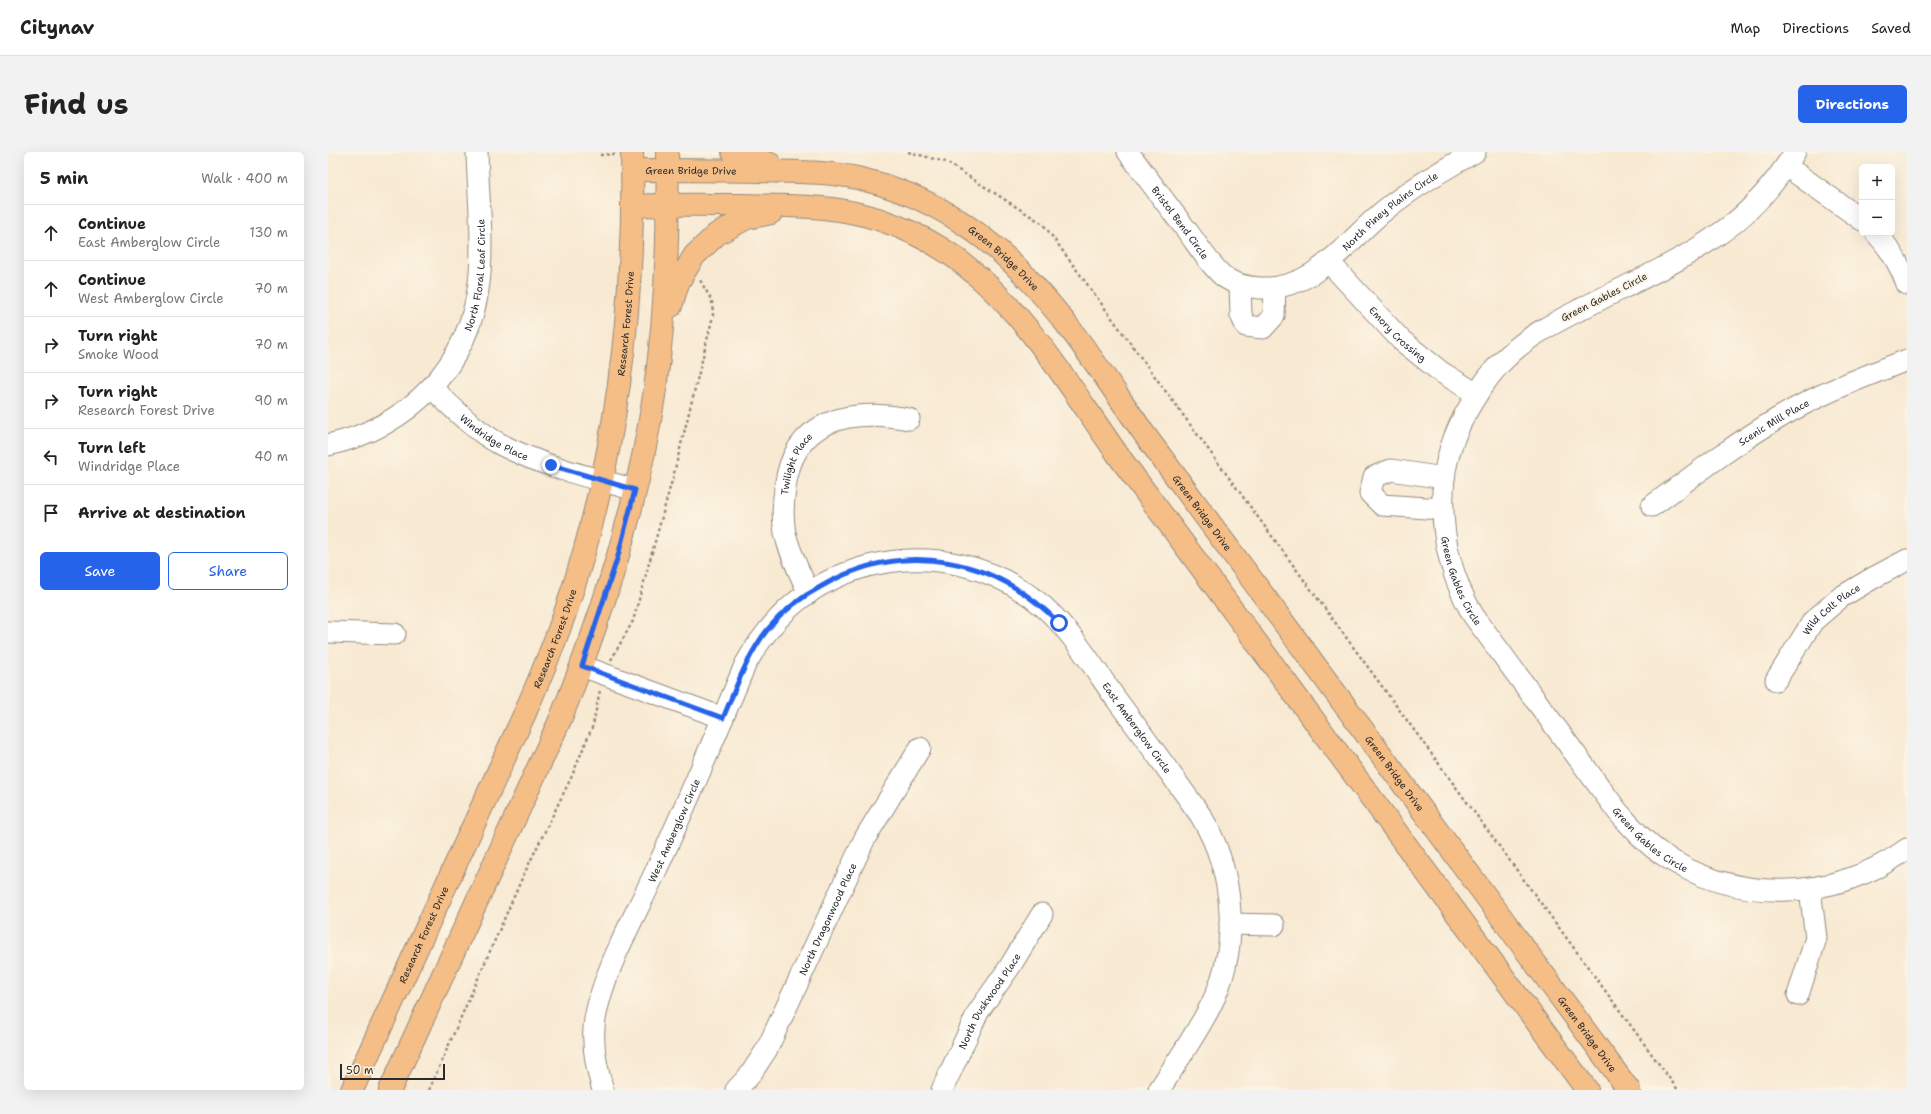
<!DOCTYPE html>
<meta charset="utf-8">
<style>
body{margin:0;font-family:"Shantell Sans",sans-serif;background:#f2f2f2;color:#222}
.controls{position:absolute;right:12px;top:12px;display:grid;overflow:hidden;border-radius:6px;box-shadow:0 4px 16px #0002}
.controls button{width:36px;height:36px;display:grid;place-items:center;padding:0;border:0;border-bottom:1px solid #e0e0e0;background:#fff;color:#222;font:20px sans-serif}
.scale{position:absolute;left:12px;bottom:10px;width:105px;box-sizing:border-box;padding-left:4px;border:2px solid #2b2b2b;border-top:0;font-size:11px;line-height:14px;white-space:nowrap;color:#2b2b2b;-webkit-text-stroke:3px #fcf5e5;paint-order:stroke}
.stop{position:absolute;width:12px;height:12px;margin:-9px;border:3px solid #2563eb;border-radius:50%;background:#fff}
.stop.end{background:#2563eb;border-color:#fff;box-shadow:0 1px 4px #0008}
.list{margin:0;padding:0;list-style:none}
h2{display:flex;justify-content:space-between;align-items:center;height:52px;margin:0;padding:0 16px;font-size:17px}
h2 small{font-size:13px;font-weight:400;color:#767676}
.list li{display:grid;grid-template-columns:26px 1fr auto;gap:12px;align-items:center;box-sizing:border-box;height:56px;padding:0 16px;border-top:1px solid #e0e0e0}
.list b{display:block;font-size:15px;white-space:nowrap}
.list p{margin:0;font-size:13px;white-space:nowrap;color:#767676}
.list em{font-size:13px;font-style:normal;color:#767676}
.actions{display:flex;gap:8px;padding:12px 16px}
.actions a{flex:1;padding:9px 0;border:1px solid #2563eb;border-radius:6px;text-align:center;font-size:14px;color:#2563eb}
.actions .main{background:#2563eb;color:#fff}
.icon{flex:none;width:22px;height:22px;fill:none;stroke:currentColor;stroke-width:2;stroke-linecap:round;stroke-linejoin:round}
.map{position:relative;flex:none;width:1579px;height:938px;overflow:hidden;border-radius:6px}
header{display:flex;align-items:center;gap:24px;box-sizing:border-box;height:56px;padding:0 20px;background:#fff;border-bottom:1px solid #e0e0e0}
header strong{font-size:19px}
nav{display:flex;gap:22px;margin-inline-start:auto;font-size:14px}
.intro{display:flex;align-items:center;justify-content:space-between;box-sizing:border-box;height:96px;padding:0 24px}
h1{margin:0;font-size:28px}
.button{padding:10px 18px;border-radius:6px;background:#2563eb;color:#fff;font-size:14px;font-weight:700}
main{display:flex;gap:24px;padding:0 24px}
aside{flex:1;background:#fff;border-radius:6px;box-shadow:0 4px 16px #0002}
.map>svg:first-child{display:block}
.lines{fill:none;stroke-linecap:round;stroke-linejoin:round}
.minor-casing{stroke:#928a7e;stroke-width:23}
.major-casing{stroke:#928a7e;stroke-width:24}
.path{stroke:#928a7e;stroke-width:2.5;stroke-dasharray:3 3;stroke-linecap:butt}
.minor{stroke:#fff;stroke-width:21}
.major{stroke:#f6be87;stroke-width:22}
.route{stroke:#2563eb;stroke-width:5}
.labels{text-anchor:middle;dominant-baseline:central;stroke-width:4;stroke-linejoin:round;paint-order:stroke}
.street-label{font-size:10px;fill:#2b2b2b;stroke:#fcf5e5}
</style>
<header>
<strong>Citynav</strong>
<nav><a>Map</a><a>Directions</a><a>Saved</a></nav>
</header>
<div class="intro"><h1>Find us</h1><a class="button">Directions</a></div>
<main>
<aside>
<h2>5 min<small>Walk · 400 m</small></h2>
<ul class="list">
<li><svg class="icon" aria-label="ahead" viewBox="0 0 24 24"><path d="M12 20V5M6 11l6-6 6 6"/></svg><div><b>Continue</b><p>East Amberglow Circle</p></div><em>130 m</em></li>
<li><svg class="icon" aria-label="ahead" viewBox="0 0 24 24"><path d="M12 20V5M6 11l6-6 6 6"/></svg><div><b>Continue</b><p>West Amberglow Circle</p></div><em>70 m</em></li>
<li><svg class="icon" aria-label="right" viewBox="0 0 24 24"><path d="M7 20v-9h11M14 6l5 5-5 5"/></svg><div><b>Turn right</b><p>Smoke Wood</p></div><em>70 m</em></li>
<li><svg class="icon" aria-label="right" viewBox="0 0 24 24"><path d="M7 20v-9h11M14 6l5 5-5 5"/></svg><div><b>Turn right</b><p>Research Forest Drive</p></div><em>90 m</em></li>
<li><svg class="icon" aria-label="left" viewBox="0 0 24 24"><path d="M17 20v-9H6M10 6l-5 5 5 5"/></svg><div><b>Turn left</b><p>Windridge Place</p></div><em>40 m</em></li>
<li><svg class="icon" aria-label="arrive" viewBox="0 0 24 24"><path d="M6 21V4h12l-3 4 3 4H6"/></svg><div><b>Arrive at destination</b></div></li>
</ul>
<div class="actions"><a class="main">Save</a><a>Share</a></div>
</aside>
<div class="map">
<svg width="1579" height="938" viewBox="0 0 1579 938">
<rect width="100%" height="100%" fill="#fcf5e5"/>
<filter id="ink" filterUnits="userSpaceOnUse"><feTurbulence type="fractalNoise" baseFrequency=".025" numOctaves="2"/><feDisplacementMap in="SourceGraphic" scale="8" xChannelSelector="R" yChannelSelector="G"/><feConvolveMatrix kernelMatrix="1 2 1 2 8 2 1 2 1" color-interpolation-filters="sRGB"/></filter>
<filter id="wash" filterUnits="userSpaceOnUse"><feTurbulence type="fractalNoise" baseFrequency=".012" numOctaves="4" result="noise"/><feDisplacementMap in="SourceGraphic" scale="16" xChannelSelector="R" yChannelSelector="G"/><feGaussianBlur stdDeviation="0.9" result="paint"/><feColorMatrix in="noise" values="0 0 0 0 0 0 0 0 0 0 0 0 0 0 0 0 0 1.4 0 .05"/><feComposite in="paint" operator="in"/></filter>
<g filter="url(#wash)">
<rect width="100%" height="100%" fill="#f8e9d2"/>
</g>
<g filter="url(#ink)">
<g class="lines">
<defs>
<g id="minor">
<path id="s1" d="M800,0C820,27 840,54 860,80C871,95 882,113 896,125C906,132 919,135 931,136C988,139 1018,89 1058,57C1086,35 1116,17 1147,0"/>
<path id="s2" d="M1467,0C1447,32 1422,61 1391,82C1349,112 1299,133 1253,157C1228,170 1202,183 1182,202C1166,216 1154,233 1143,252C1126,280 1116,308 1115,340C1113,384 1123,425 1145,463L1290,660C1303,674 1315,689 1331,700C1404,753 1507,750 1579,697"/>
<path d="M1458,14L1534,68"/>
<path d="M1548,81C1562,96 1572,113 1579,132"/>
<path id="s3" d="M1000,109L1073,188L1113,220L1149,242"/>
<path d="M912,133L913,163L918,174L935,176L946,164L947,136"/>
<path id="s4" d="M104,236C125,256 146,278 172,292C213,314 262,325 307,338"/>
<path id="s5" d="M0,293C81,275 141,214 151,131C156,89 150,42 149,0"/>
<path id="s6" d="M1324,354C1365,324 1405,293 1449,267C1490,242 1535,225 1579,208"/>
<path d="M1114,357L1054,353L1042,341L1046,325L1063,318L1116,326"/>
<path id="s7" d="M481,441C472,422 462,402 457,381C454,366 455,351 457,336C465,267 521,256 581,267"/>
<path d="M0,480L67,482"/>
<path d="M254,514L395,566"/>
<path id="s8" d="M1448,528L1485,469L1513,445L1545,426L1579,408"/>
<path d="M902,772L946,773"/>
<path d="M1470,843L1488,786L1482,737"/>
<path id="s9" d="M275,938C268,915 263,891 267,867C275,820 304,770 324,727C357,656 387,585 417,513C446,462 482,430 540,414C602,398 667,413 716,455C745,481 766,516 788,547C817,586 845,625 873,664C907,721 913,795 882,855C867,884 848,911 831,938"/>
<path id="s10" d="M408,938L422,923L439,897L537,686L592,596"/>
<path id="s11" d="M614,938L650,860L681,816L714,762"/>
</g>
<g id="major">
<path d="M405,0L442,12"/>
<path id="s12" d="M305,18C346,18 388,18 430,19C462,20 497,19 529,26C673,58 739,171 817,283L1301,938"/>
<path d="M304,54C340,52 377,53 413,53C449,54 486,53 522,60C561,67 608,89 639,115C701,165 744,238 790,303L1259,938"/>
<path d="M343,154L350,131L366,104L389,82L419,66L443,61"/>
<path id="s13" d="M24,938L197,561C212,526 227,491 239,455C289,307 307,155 304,0"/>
<path d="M62,938L232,568C274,465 309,355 326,244C338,164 341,81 339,0"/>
</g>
</defs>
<use href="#minor" class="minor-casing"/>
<use href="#major" class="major-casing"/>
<path class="path" d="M580,0L618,10L715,72L1350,938
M272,3L287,2
M283,508L305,469L345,325L385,164L384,149L372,128
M101,938L195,724L243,626L265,573L272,538"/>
<use href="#minor" class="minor"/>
<use href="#major" class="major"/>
</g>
</g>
<g class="lines" filter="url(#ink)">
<path class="route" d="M223,313L307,338L290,404L254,514L395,566C408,536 419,503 440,477C455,459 473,445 494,434C576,387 666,405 731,471"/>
</g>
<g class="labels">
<g class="street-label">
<text stroke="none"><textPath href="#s12" startOffset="58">Green Bridge Drive</textPath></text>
<text stroke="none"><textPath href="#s1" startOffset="351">North Piney Plains Circle</textPath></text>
<text stroke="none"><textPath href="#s1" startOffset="88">Bristol Bend Circle</textPath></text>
<text stroke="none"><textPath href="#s12" startOffset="394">Green Bridge Drive</textPath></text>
<text stroke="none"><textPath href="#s5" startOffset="244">North Floral Leaf Circle</textPath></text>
<text transform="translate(1276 145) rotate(-27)">Green Gables Circle</text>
<text stroke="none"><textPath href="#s13" startOffset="819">Research Forest Drive</textPath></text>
<text stroke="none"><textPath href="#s3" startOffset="101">Emory Crossing</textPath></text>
<text stroke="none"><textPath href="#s6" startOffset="148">Scenic Mill Place</textPath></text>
<text stroke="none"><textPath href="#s4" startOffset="80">Windridge Place</textPath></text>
<text stroke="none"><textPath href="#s7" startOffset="137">Twilight Place</textPath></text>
<text stroke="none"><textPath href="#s12" startOffset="718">Green Bridge Drive</textPath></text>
<text stroke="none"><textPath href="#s2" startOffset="603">Green Gables Circle</textPath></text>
<text stroke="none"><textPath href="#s8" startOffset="91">Wild Colt Place</textPath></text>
<text stroke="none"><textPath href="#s13" startOffset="495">Research Forest Drive</textPath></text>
<text stroke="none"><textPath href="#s9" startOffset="960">East Amberglow Circle</textPath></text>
<text stroke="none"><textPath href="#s12" startOffset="1042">Green Bridge Drive</textPath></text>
<text stroke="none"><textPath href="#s9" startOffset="277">West Amberglow Circle</textPath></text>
<text stroke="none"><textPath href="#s2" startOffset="927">Green Gables Circle</textPath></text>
<text stroke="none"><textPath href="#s10" startOffset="195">North Dragonwood Place</textPath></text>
<text stroke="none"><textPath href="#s13" startOffset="171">Research Forest Drive</textPath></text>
<text stroke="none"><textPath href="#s11" startOffset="101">North Duskwood Place</textPath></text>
<text stroke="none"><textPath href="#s12" startOffset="1366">Green Bridge Drive</textPath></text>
</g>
</g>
</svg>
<div class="controls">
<button>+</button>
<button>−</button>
</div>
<div class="scale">50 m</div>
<div class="stop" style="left:731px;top:471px"></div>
<div class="stop end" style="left:223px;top:313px"></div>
</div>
</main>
